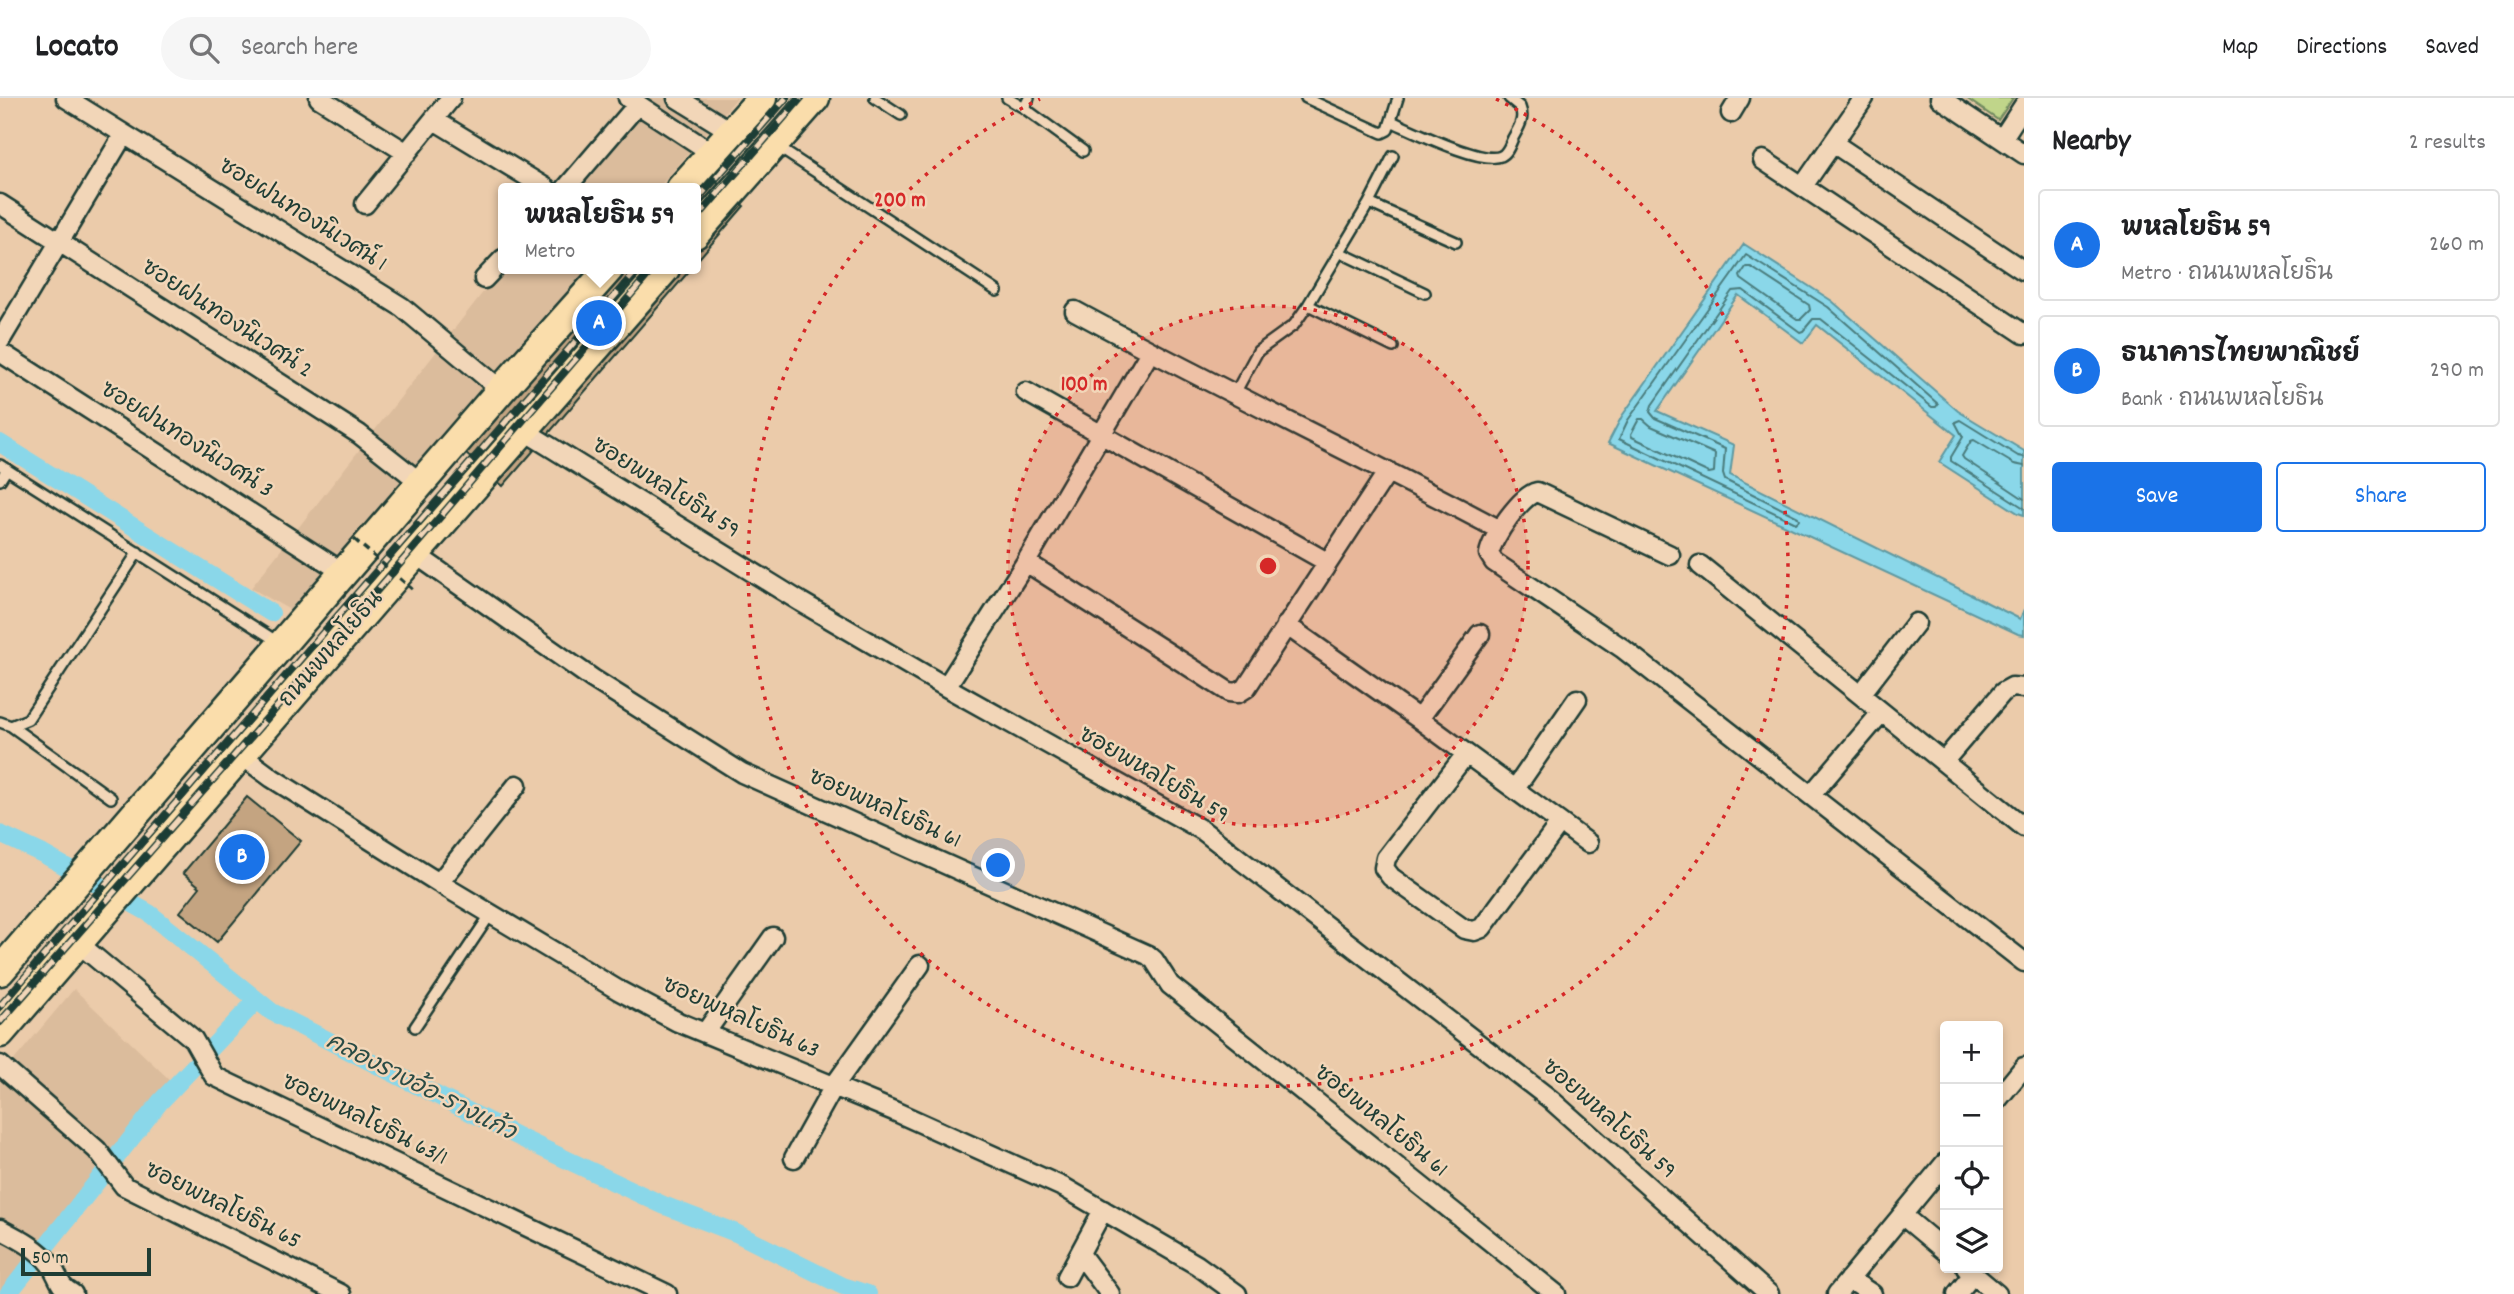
<!DOCTYPE html>
<meta charset="utf-8">
<style>
body{margin:0;font-family:Dekko,"Playpen Sans Thai",sans-serif;background:#f6f6f6;color:#202124}
.controls{position:absolute;right:21px;bottom:21px;display:grid;overflow:hidden;border-radius:7px;box-shadow:0 4px 10px #0003}
.controls button{width:63px;height:63px;display:grid;place-items:center;padding:0;border:0;border-bottom:2px solid #e0e0e0;background:#fff;color:#202124;font:35px sans-serif}
.scale{position:absolute;left:21px;bottom:18px;width:130px;box-sizing:border-box;padding-left:7px;border:4px solid #1f3d34;border-top:0;font-size:19px;line-height:24px;white-space:nowrap;color:#1f3d34;-webkit-text-stroke:5px #f2d6b8;paint-order:stroke}
.you{position:absolute;left:999px;top:768px;width:24px;height:24px;margin:-18px;border:5px solid #fff;border-radius:50%;background:#1a73e8;box-shadow:0 0 0 10px #1a73e833}
.badge{display:grid;place-items:center;width:46px;height:46px;border-radius:50%;background:#1a73e8;color:#fff;font-size:23px;font-weight:700}
.pin{position:absolute;translate:-50% -50%;border:4px solid #fff;box-shadow:0 2px 7px #0006}
.popup{position:absolute;left:498px;top:85px;width:203px;height:91px;box-sizing:border-box;display:grid;place-content:center;border-radius:7px;background:#fff;filter:drop-shadow(0 2px 5px #0005);font-size:23px;white-space:nowrap;color:#757577}
.popup b{font-size:26px;color:#202124}
.popup::after{content:'';position:absolute;left:50%;top:100%;margin-left:-14px;border:14px solid transparent;border-top-color:#fff}
.list{margin:0;padding:0;list-style:none}
h2{display:flex;justify-content:space-between;align-items:center;height:91px;margin:0;padding:0 28px;font-size:30px}
h2 small{font-size:23px;font-weight:400;color:#757577}
.list li{display:grid;grid-template-columns:46px 1fr auto;gap:21px;align-items:center;box-sizing:border-box;height:112px;margin:0 14px 14px;padding:0 14px;border:2px solid #e0e0e0;border-radius:7px}
.list b{display:block;font-size:26px;white-space:nowrap}
.list p{margin:0;font-size:23px;white-space:nowrap;color:#757577}
.list em{font-size:23px;font-style:normal;color:#757577}
.actions{display:flex;gap:14px;padding:21px 28px}
.actions a{flex:1;padding:16px 0;border:2px solid #1a73e8;border-radius:7px;text-align:center;font-size:24px;color:#1a73e8}
.actions .main{background:#1a73e8;color:#fff}
.icon{flex:none;width:38px;height:38px;fill:none;stroke:currentColor;stroke-width:2;stroke-linecap:round;stroke-linejoin:round}
.map{position:relative;flex:none;width:2024px;height:1196px;overflow:hidden}
header{display:flex;align-items:center;gap:42px;box-sizing:border-box;height:98px;padding:0 35px;background:#fff;border-bottom:2px solid #e0e0e0}
header strong{font-size:33px}
nav{display:flex;gap:38px;margin-inline-start:auto;font-size:24px}
.search{width:490px;height:63px;background:#f6f6f6;display:flex;align-items:center;gap:18px;box-sizing:border-box;padding:0 24px;border-radius:38px;color:#757577;font-size:26px}
main{display:flex}
aside{flex:1;background:#fff}
.map>svg:first-child{display:block}
.built{fill:#dbbc9c}
.green{fill:#c0d58a;stroke:#70895f;stroke-width:2}
.water{fill:#8ad7e9;stroke:#5f99a1;stroke-width:2}
.lines{fill:none;stroke-linecap:round;stroke-linejoin:round}
.shore{stroke:#4a7b7c;stroke-width:2}
.canal{stroke:#8ad7e9;stroke-width:18}
.building{fill:#c4a481;stroke:#1f3d34;stroke-width:2}
.service-casing{stroke:#1f3d34;stroke-width:14}
.minor-casing{stroke:#1f3d34;stroke-width:23}
.primary-casing{stroke:#1f3d34;stroke-width:33}
.service{stroke:#f2d6b8;stroke-width:9}
.minor{stroke:#f2d6b8;stroke-width:18}
.primary{stroke:#faddab;stroke-width:28}
.rail-casing{stroke:#1f3d34;stroke-width:8}
.rail{stroke:#f2d6b8;stroke-width:5;stroke-dasharray:16;stroke-linecap:butt}
.path-bridge{stroke:#1f3d34;stroke-width:3.5;stroke-dasharray:7 5;stroke-linecap:butt}
.ring{fill:none;stroke:#d62828;stroke-width:3.5;stroke-dasharray:3.5 7}
.labels{text-anchor:middle;dominant-baseline:central;stroke-width:5;stroke-linejoin:round;paint-order:stroke}
.street-label{font-size:23px;fill:#1f3d34;stroke:#f2d6b8}
.water-label{font-size:24px;font-style:italic;fill:#2a4c46;stroke:#f2d6b8}
.centre{fill:#d62828;stroke:#f2d6b8;stroke-width:3.5}
.ring-label{font-size:21px;text-anchor:middle;font-weight:bold;fill:#d62828;stroke:#f2d6b8;stroke-width:5;stroke-linejoin:round;paint-order:stroke}
</style>
<header>
<strong>Locato</strong>
<div class="search"><svg class="icon" aria-label="search" viewBox="0 0 24 24"><circle cx="10" cy="10" r="6"/><path d="M15 15l6 6"/></svg>Search here</div>
<nav><a>Map</a><a>Directions</a><a>Saved</a></nav>
</header>
<main>
<div class="map">
<svg width="2024" height="1196" viewBox="0 0 2024 1196">
<rect width="100%" height="100%" fill="#ebcbaa"/>
<filter id="ink" filterUnits="userSpaceOnUse"><feTurbulence type="fractalNoise" baseFrequency=".0143" numOctaves="2"/><feDisplacementMap in="SourceGraphic" scale="14" xChannelSelector="R" yChannelSelector="G"/><feConvolveMatrix kernelMatrix="1 2 1 2 8 2 1 2 1" color-interpolation-filters="sRGB"/></filter>
<g filter="url(#ink)">
<path class="built" d="M641,0H737L658,90H573Z
M503,148V171H587L290,512L251,490L484,193L472,184Z
M74,891L171,983L0,1195V979Z"/>
<path class="green" d="M1966,0H2013L1998,22Z"/>
<path class="water" d="M1744,146L1832,203L1958,313L2024,353V417L2018,415L1939,364L1956,337L1817,227L1803,245L1738,197L1657,313L1734,347L1730,377L2020,521L2024,511V537L2018,536L1608,345L1622,318Z"/>
<g class="lines">
<path class="shore" d="M1746,157L1828,209L1938,306L1936,309H1932L1821,221H1813L1803,233L1800,234L1743,192L1732,193L1652,307L1650,314L1655,320L1725,351L1723,376L1725,382L1798,419L1799,422L1796,425L1619,341L1628,322Z
M1746,169H1751L1809,207L1810,212L1801,221H1797L1741,181L1740,178Z
M1643,321L1651,328L1715,356L1714,374L1709,375L1632,339L1631,336L1639,321Z
M2024,359L2018,358L1960,322L1955,324L1963,339L1951,359V363L2024,410
M2024,368L2014,366L1974,342L1971,343L1962,358L1964,361L2024,401"/>
<path class="canal" d="M0,345L271,515
M0,736L43,756L149,815L272,914L527,1043L663,1107L736,1135L843,1188L868,1196
M8,1196L160,1004L257,902"/>
</g>
<path class="building" d="M693,64L744,108L695,165V90Z
M600,171H691L503,388L451,343Z
M247,699L301,743L217,844L180,814L200,789L183,775Z"/>
<g class="lines">
<defs>
<path id="service" d="M875,0L901,17
M1007,0L1024,10
M1029,0L1024,10L1083,53
M1306,0L1382,35L1388,32L1398,0
M1391,23C1412,32 1482,67 1501,58C1508,55 1510,46 1513,40C1519,29 1525,21 1520,9L1509,0
M776,48L997,193
M1369,105L1456,144
M1339,154L1425,195
M1308,207L1393,249
M1234,297L1258,253L1294,227L1308,207L1369,105L1393,58
M0,367L278,544
M0,382L7,371
M0,624L11,628L28,621L138,454
M11,628L111,700
M415,929L490,817"/>
<path id="minor" d="M66,0L402,209L501,292
M319,0L407,55
M628,0L712,55
M677,0L732,34
M1940,0L2024,56
M1731,15L1740,0
M434,22L546,90
M2002,41L2024,7
M1833,45L2024,173
M1763,62L2024,236
M1803,88L1864,0
M566,90L638,6
M0,106L359,336L421,385
M365,106L451,0
M484,181L503,161
M1075,213C1215,289 1359,357 1500,432
M0,243L124,36
M0,254L344,475
M1026,294L1327,464
M523,332L801,504L946,589L1202,732L1550,1001L1769,1196
M415,456L593,581L742,675L1148,857L1154,862L1170,887L1556,1196
M1670,457L1537,394C1521,397 1492,440 1489,456L1494,464L1622,550L2024,864
M1026,464L1229,594L1238,595L1246,590L1388,373
M1700,467L2024,729
M1286,527L1419,621L1588,745
M946,589L1026,464L1150,254
M1861,596L1916,525
M1419,621L1480,536
M1466,656L1386,760L1384,770L1391,779L1464,831L1474,833L1482,830L1560,725
M241,657L272,680L439,785L618,892L678,924L894,1013L1065,1090L1197,1167L1237,1196
M1944,663L2003,594L2012,589L2024,590
M1515,691L1577,601
M1811,697L1881,615
M439,785L517,687
M78,845L193,941L214,978L667,1196
M705,935L773,839
M0,967L97,1052L124,1088L341,1196
M1998,1001L2024,969
M794,1060L834,988L920,867
M1902,1117L1945,1153
M0,1131C17,1140 38,1150 50,1166C60,1179 57,1188 73,1196
M1080,1156L1110,1196
M1966,1170L1997,1196
M1067,1179L1103,1112
M1849,1181L1872,1196
M1837,1196L1945,1065
M1957,1196L1973,1176"/>
<path id="primary" d="M681,90L762,0
M695,136L815,0
M0,873L501,292L609,171
M0,935L415,456L665,171"/>
</defs>
<use href="#service" class="service-casing"/>
<use href="#minor" class="minor-casing"/>
<use href="#primary" class="primary-casing"/>
<use href="#service" class="service"/>
<use href="#minor" class="minor"/>
<use href="#primary" class="primary"/>
<defs>
<path id="rail" d="M695,104L786,0
M695,122L801,0
M0,908L638,171
M0,924L276,610L653,171"/>
</defs>
<use href="#rail" class="rail-casing"/>
<use href="#rail" class="rail"/>
<path class="path-bridge" d="M354,441L412,491"/>
</g>
</g>
<circle cx="1268" cy="468" r="260" fill="#d62828" fill-opacity=".12"/>
<g class="ring">
<circle cx="1268" cy="468" r="260"/>
<path d="M1496 1A520 520 0 1 1 1040 1"/>
</g>
<g class="labels">
<g class="street-label">
<text transform="translate(302 118) rotate(32)">ซอยฝนทองนิเวศน์ 1</text>
<text transform="translate(226 222) rotate(33)">ซอยฝนทองนิเวศน์ 2</text>
<text transform="translate(186 343) rotate(32)">ซอยฝนทองนิเวศน์ 3</text>
<text transform="translate(665 391) rotate(32)">ซอยพหลโยธิน 59</text>
<text transform="translate(332 552) rotate(-49)">ถนนพหลโยธิน</text>
<text transform="translate(1153 678) rotate(30)">ซอยพหลโยธิน 59</text>
<text transform="translate(884 712) rotate(24)">ซอยพหลโยธิน 61</text>
<text transform="translate(740 921) rotate(24)">ซอยพหลโยธิน 63</text>
<text transform="translate(1608 1022) rotate(41)">ซอยพหลโยธิน 59</text>
<text transform="translate(364 1023) rotate(26)">ซอยพหลโยธิน 63/1</text>
<text transform="translate(1380 1024) rotate(39)">ซอยพหลโยธิน 61</text>
<text transform="translate(222 1109) rotate(26)">ซอยพหลโยธิน 65</text>
</g>
<g class="water-label">
<text transform="translate(420 990) rotate(27)">คลองรางอ้อ-รางแก้ว</text>
</g>
</g>
<circle cx="1268" cy="468" r="10" class="centre"/>
<g class="ring-label">
<text x="900" y="108">200 m</text>
<text x="1084" y="292">100 m</text>
</g>
</svg>
<div class="controls">
<button>+</button>
<button>−</button>
<button><svg class="icon" aria-label="locate" viewBox="0 0 24 24"><circle cx="12" cy="12" r="6"/><path d="M12 2v4M12 18v4M2 12h4M18 12h4"/></svg></button>
<button><svg class="icon" aria-label="layers" viewBox="0 0 24 24"><path d="M12 4l9 5-9 5-9-5zM3 14l9 5 9-5"/></svg></button>
</div>
<div class="scale">50 m</div>
<div class="you"></div>
<div class="pin badge" style="left:599px;top:225px">A</div>
<div class="popup"><b>พหลโยธิน 59</b>Metro</div>
<div class="pin badge" style="left:242px;top:759px">B</div>
</div>
<aside>
<h2>Nearby<small>2 results</small></h2>
<ul class="list">
<li><span class="badge">A</span><div><b>พหลโยธิน 59</b><p>Metro · ถนนพหลโยธิน</p></div><em>260 m</em></li>
<li><span class="badge">B</span><div><b>ธนาคารไทยพาณิชย์</b><p>Bank · ถนนพหลโยธิน</p></div><em>290 m</em></li>
</ul>
<div class="actions"><a class="main">Save</a><a>Share</a></div>
</aside>
</main>
